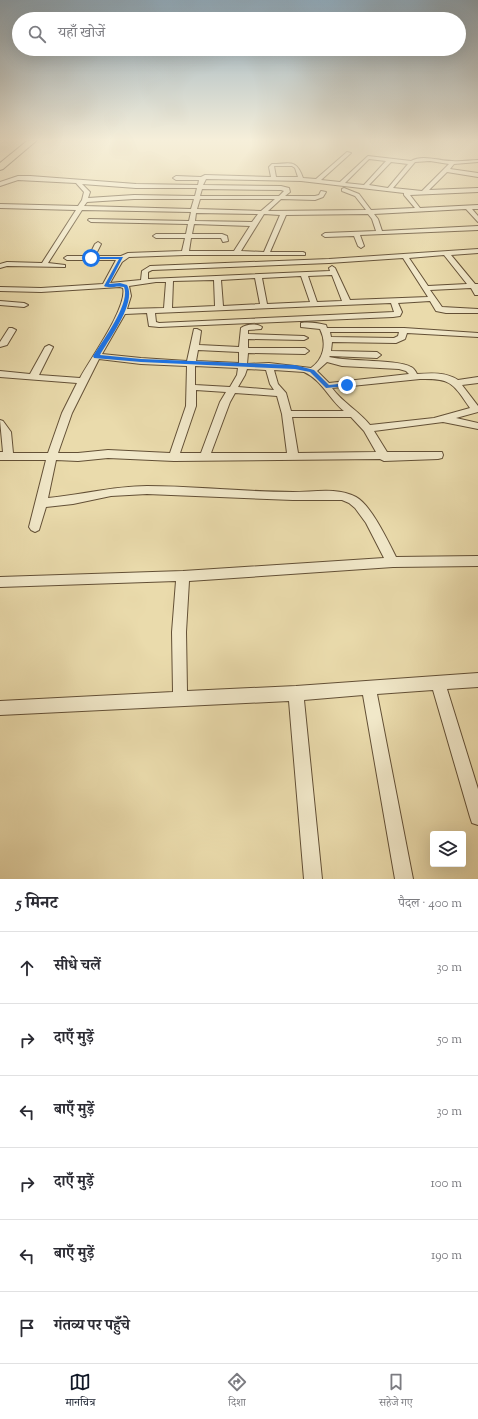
<!DOCTYPE html>
<html lang="hi">
<meta charset="utf-8">
<style>
body{margin:0;font-family:"Sorts Mill Goudy","Noto Serif Devanagari",serif;background:#f7f7f7;color:#2b2b33}
.controls{position:absolute;right:12px;bottom:12px;display:grid;overflow:hidden;border-radius:4px;box-shadow:0 4px 16px #0002}
.controls button{width:36px;height:36px;display:grid;place-items:center;padding:0;border:0;border-bottom:1px solid #e1e1e2;background:#fff;color:#2b2b33;font:20px sans-serif}
.stop{position:absolute;width:12px;height:12px;margin:-9px;border:3px solid #1a73e8;border-radius:50%;background:#fff}
.stop.end{background:#1a73e8;border-color:#fff;box-shadow:0 1px 4px #0008}
.list{margin:0;padding:0;list-style:none}
h2{display:flex;justify-content:space-between;align-items:center;height:52px;margin:0;padding:0 16px;font-size:17px}
h2 small{font-size:13px;font-weight:400;color:#7c7c81}
.list li{display:grid;grid-template-columns:26px 1fr auto;gap:12px;align-items:center;box-sizing:border-box;height:72px;padding:0 16px;border-top:1px solid #e1e1e2}
.list b{display:block;font-size:15px;white-space:nowrap}
.list em{font-size:13px;font-style:normal;color:#7c7c81}
.icon{flex:none;width:22px;height:22px;fill:none;stroke:currentColor;stroke-width:2;stroke-linecap:round;stroke-linejoin:round}
.map{position:relative;flex:none;width:478px;height:879px;overflow:hidden}
.search{position:absolute;background:#fff;box-shadow:0 4px 16px #0002;left:12px;right:12px;top:12px;height:44px;display:flex;align-items:center;gap:10px;box-sizing:border-box;padding:0 14px;border-radius:22px;color:#7c7c81;font-size:15px}
.sheet{height:484px;background:#fff}
nav{display:flex;justify-content:space-around;align-items:center;box-sizing:border-box;height:56px;border-top:1px solid #e1e1e2;background:#fff;font-size:11px;color:#7c7c81}
nav a{display:grid;justify-items:center;gap:2px}
nav .on{color:#111827}
.map>svg:first-child{display:block}
.lines{fill:none;stroke-linecap:round;stroke-linejoin:round}
.street-casing{stroke:#635036;stroke-width:2}
.highway-casing{stroke:#36220f;stroke-width:2}
.street{fill:#f1e8c9;fill-rule:evenodd}
.highway{fill:#eadbac;fill-rule:evenodd}
.route{fill:#1a73e8}
</style>
<div class="map">
<svg width="478" height="879" viewBox="0 0 478 879">
<rect width="100%" height="100%" fill="#eadbac"/>
<filter id="stains"><feTurbulence type="fractalNoise" baseFrequency=".005" numOctaves="4"/><feColorMatrix values="0 0 0 0 .2 0 0 0 0 .09 0 0 0 0 .02 0 0 0 .5 -.17"/></filter>
<radialGradient id="worn" r=".72"><stop offset=".6" stop-color="#630" stop-opacity="0"/><stop offset="1" stop-color="#630" stop-opacity=".3"/></radialGradient>
<g class="lines">
<defs>
<path id="street" d="M347,152L351,153L321,180L340,182L368,156L411,161C422,154 440,161 452,161C461,162 470,160 478,160V162L454,164L450,169L478,173V177L447,172L429,190L478,188V192L410,195L420,208L478,205V209H472L478,216V222L466,209L374,214L378,219L382,231L478,226V230L360,235L364,246L361,248L358,246L354,236L325,237L322,235L325,233L376,231L372,219L368,214L286,215L270,252H303L305,253V255H185L129,257L122,262L110,283L141,280L142,271L150,266L329,259L478,249V253L451,255L475,284H478V295H475L471,288L430,290L442,307L478,309V313H446L436,311L430,301L398,303L402,312L400,316L393,317L159,327L149,326L147,313L125,314L102,354L141,358L187,361L194,329H197L201,331L199,345L239,347L241,328C246,324 257,323 262,327L261,329L248,330V334L304,336L308,338L304,340L248,339V348H305L309,351L305,354L248,353L247,364L269,363L311,368C324,359 327,343 320,329L301,327V323C309,322 318,323 326,325L327,328H404L478,333V337L407,333L405,339L396,343L332,342L331,351L377,352L381,355L377,358L330,356L329,357C349,362 398,359 411,367C414,368 416,372 417,374C431,373 446,372 458,380L478,377V383L462,385L478,406V412L456,418L478,423V429L443,422L374,431L387,452H442L443,455L442,458L438,459L384,461L380,459L174,461L108,458L78,461L56,460L48,498C81,495 113,486 147,486C196,486 244,492 293,492C314,492 337,487 356,497C371,505 388,541 396,557L478,556V566L393,567L189,581L186,632L187,691L296,686L478,673V687L447,689L478,789V825L472,823L470,817L433,690L377,694L413,879H395L363,695L304,700L322,879H304L289,701L0,715V701L173,692L172,632L176,581L0,587V577L183,571L384,558L366,523L355,508L349,503L342,500H293L147,494L111,496L73,504L46,507L39,530L35,532L31,530L29,527L46,460H0V452H3L0,420L3,421L11,432L13,453H48L62,413L77,383L0,377V371L30,374L45,347L49,345L53,347L39,375L80,378C90,359 128,307 123,288L120,287L41,292L0,291V287L41,288L103,284L116,260H67L64,258L67,256H89L95,244L98,242L101,244L95,256H121L128,253L182,251L185,238H156L153,236L156,234H186L188,224L91,222L88,220L89,219L189,221L191,212L82,210L48,263L65,265V267L7,266L0,268V264L7,262L42,263L76,210L0,208V204L78,206L82,200L84,192L76,183L18,180L0,186V182L18,176H30L136,184L198,185L199,180H176L173,178L176,176L201,177L205,175L271,177L269,167L272,164C290,164 296,158 303,178L316,179ZM369,159L386,161L364,185L345,183ZM430,161L449,164L422,191L393,188L415,162ZM391,162L408,164L388,188L369,185ZM292,166L295,168L298,177H276L274,166ZM206,179L301,181L404,193V195L415,208L371,210L359,194L344,188L342,189V191L355,196L366,210L268,211L281,199L315,200L323,197L326,192L321,191L319,195L315,196H285L290,192L289,188L281,186L203,185ZM82,184L136,188H197L195,196L134,195L88,198L90,192ZM202,189L281,190L284,191L279,196H200ZM134,199H194L191,209L84,206L87,202ZM200,199H275L261,211L197,209ZM196,213L258,214L252,222L195,221ZM264,214L280,215L264,252L241,251ZM194,224L250,226L234,251H189L191,238H221L223,242L228,241L227,236L222,234H192ZM444,255L467,284L428,286L409,258ZM403,258L428,297L350,300L335,268L332,266L329,268L330,271L148,279V272L152,270L329,263ZM332,275L342,301L317,302L308,276ZM301,276L310,302L267,304L262,278ZM255,278L260,304L223,306L221,280ZM214,280L215,306L172,308L173,281ZM156,282H166L164,308L127,309L131,296L129,286ZM391,303L394,312L159,323L156,322L155,313ZM330,332H399L398,336L394,338L331,337ZM198,350L239,352V363L196,361ZM99,359L141,364L187,366L186,406L170,453L108,450L78,453H58L72,413ZM327,362L342,366L399,369L406,371L409,374L329,383L317,371ZM195,366L238,368L237,375L230,387L195,385ZM247,369L266,370L270,384L274,390L238,387L245,375ZM274,370L304,372C322,380 329,399 344,411H291L286,393L278,384ZM420,379C451,378 453,383 470,408L434,418L370,425C359,411 343,403 332,388ZM196,390L226,392L220,402L201,453H180L196,406ZM235,393L277,396L282,414L287,453H211L230,402ZM292,417H351L364,431L376,452L298,453Z
M0,301L24,303L28,305L24,307L0,305Z
M9,328H12L16,330L7,345L0,347V342Z"/>
<path id="highway" d="M27,141H36L3,169L0,170V163Z"/>
</defs>
<use href="#street" class="street-casing"/>
<use href="#highway" class="highway-casing"/>
<use href="#street" class="street"/>
<use href="#highway" class="highway"/>
</g>
<linearGradient id="sky" x2="0" y2="1"><stop stop-color="#90aabb"/><stop offset="0.53" stop-color="#f6efda"/><stop offset="1" stop-color="#f6efda" stop-opacity="0"/></linearGradient>
<rect width="478" height="264" fill="url(#sky)"/>
<path class="route" d="M91,257H123L109,284L120,283L127,285C137,303 109,339 100,355L141,359L295,365L314,370L329,385L347,383L350,385L347,386L326,388L310,372L295,369L141,362L94,358L93,356C102,342 131,303 124,287C117,285 109,289 104,286L119,259H90Z"/>
<rect width="100%" height="100%" filter="url(#stains)"/>
<rect width="100%" height="100%" fill="url(#worn)"/>
</svg>
<div class="controls">
<button><svg class="icon" aria-label="layers" viewBox="0 0 24 24"><path d="M12 4l9 5-9 5-9-5zM3 14l9 5 9-5"/></svg></button>
</div>
<div class="stop" style="left:91px;top:258px"></div>
<div class="stop end" style="left:347px;top:385px"></div>
<div class="search"><svg class="icon" aria-label="search" viewBox="0 0 24 24"><circle cx="10" cy="10" r="6"/><path d="M15 15l6 6"/></svg>यहाँ खोजें</div>
</div>
<section class="sheet">
<h2>5 मिनट<small>पैदल · 400 m</small></h2>
<ul class="list">
<li><svg class="icon" aria-label="ahead" viewBox="0 0 24 24"><path d="M12 20V5M6 11l6-6 6 6"/></svg><div><b>सीधे चलें</b></div><em>30 m</em></li>
<li><svg class="icon" aria-label="right" viewBox="0 0 24 24"><path d="M7 20v-9h11M14 6l5 5-5 5"/></svg><div><b>दाएँ मुड़ें</b></div><em>50 m</em></li>
<li><svg class="icon" aria-label="left" viewBox="0 0 24 24"><path d="M17 20v-9H6M10 6l-5 5 5 5"/></svg><div><b>बाएँ मुड़ें</b></div><em>30 m</em></li>
<li><svg class="icon" aria-label="right" viewBox="0 0 24 24"><path d="M7 20v-9h11M14 6l5 5-5 5"/></svg><div><b>दाएँ मुड़ें</b></div><em>100 m</em></li>
<li><svg class="icon" aria-label="left" viewBox="0 0 24 24"><path d="M17 20v-9H6M10 6l-5 5 5 5"/></svg><div><b>बाएँ मुड़ें</b></div><em>190 m</em></li>
<li><svg class="icon" aria-label="arrive" viewBox="0 0 24 24"><path d="M6 21V4h12l-3 4 3 4H6"/></svg><div><b>गंतव्य पर पहुँचे</b></div></li>
</ul>
</section>
<nav>
<a class="on"><svg class="icon" aria-label="map" viewBox="0 0 24 24"><path d="M3 6l6-2 6 2 6-2v14l-6 2-6-2-6 2zM9 4v14M15 6v14"/></svg>मानचित्र</a>
<a><svg class="icon" aria-label="directions" viewBox="0 0 24 24"><path d="M12 3l9 9-9 9-9-9zM9 14v-3h6M13 9l2 2-2 2"/></svg>दिशा</a>
<a><svg class="icon" aria-label="saved" viewBox="0 0 24 24"><path d="M7 4h10v16l-5-4-5 4z"/></svg>सहेजे गए</a>
</nav>
